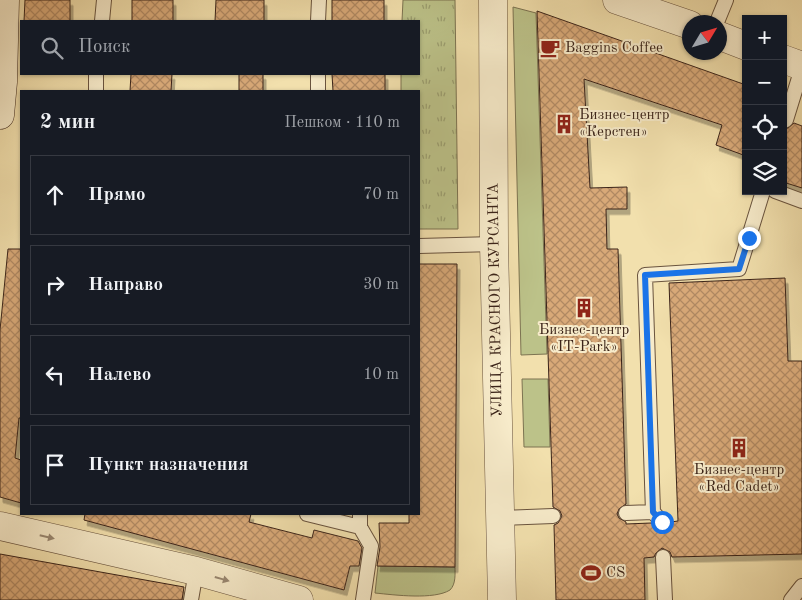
<!DOCTYPE html>
<html lang="ru">
<meta charset="utf-8">
<style>
body{margin:0;font-family:"Old Standard TT",serif;background:#242831;color:#f1f3f6}
.controls{position:absolute;right:15px;top:15px;display:grid;overflow:hidden;border-radius:0px;box-shadow:0 1px 4px #0004}
.controls button{width:45px;height:45px;display:grid;place-items:center;padding:0;border:0;border-bottom:1px solid #363941;background:#171b24;color:#f1f3f6;font:25px sans-serif}
.compass{position:absolute;left:682px;top:15px;width:45px;height:45px;border-radius:50%;background:#171b24;box-shadow:0 1px 4px #0004;rotate:52deg}
.stop{position:absolute;width:15px;height:15px;margin:-11px;border:4px solid #1a73e8;border-radius:50%;background:#fff}
.stop.end{background:#1a73e8;border-color:#fff;box-shadow:0 1px 5px #0008}
.list{margin:0;padding:0;list-style:none}
h2{display:flex;justify-content:space-between;align-items:center;height:65px;margin:0;padding:0 20px;font-size:21px}
h2 small{font-size:16px;font-weight:400;color:#9ea1a6}
.list li{display:grid;grid-template-columns:32px 1fr auto;gap:15px;align-items:center;box-sizing:border-box;height:80px;margin:0 10px 10px;padding:0 10px;border:1px solid #363941;border-radius:0px}
.list b{display:block;font-size:19px;white-space:nowrap}
.list em{font-size:16px;font-style:normal;color:#9ea1a6}
.icon{flex:none;width:28px;height:28px;fill:none;stroke:currentColor;stroke-width:2;stroke-linecap:round;stroke-linejoin:round}
.map{position:relative;flex:none;width:802px;height:600px;overflow:hidden}
.search{position:absolute;background:#171b24;box-shadow:0 1px 4px #0004;left:20px;top:20px;width:400px;height:55px;display:flex;align-items:center;gap:12px;box-sizing:border-box;padding:0 18px;border-radius:0px;color:#9ea1a6;font-size:19px}
.panel{position:absolute;background:#171b24;box-shadow:0 1px 4px #0004;left:20px;top:90px;width:400px;height:425px;border-radius:0px}
.map>svg:first-child{display:block}
.green{fill:#bcc289;stroke:#7c7351}
.park{fill:url(#park-tufts);stroke:#7c7351}
.building{fill:url(#building-cross-hatch);stroke:#3b2419;filter:url(#shadow)}
.lines{fill:none;stroke-linecap:round;stroke-linejoin:round}
.lane-casing{stroke:#69533e;stroke-width:16}
.street-casing{stroke:#69533e;stroke-width:29}
.secondary-casing{stroke:#3b2419;stroke-width:29}
.lane{stroke:#f7ebca;stroke-width:14}
.street{stroke:#f7ebca;stroke-width:28}
.secondary{stroke:#f7ebca;stroke-width:28}
.oneway{fill:#998872}
.route{stroke:#1a73e8;stroke-width:6}
.labels{text-anchor:middle;dominant-baseline:central;stroke-width:4;stroke-linejoin:round;paint-order:stroke}
.poi-label{font-size:15px;fill:#3b2419;stroke:#f7ebca;text-anchor:start}
.street-label{font-size:15px;fill:#3b2419;stroke:#f7ebca}
</style>
<div class="map">
<svg width="802" height="600" viewBox="0 0 802 600">
<defs>
<pattern id="park-tufts" width="24" height="20" patternUnits="userSpaceOnUse" patternTransform="scale(1.25)"><rect width="24" height="20" fill="#bcc289"/><path d="M3 7l-1-3M5 7V3M7 7l1-3M15 17l-1-3M17 17v-4M19 17l1-3" fill="none" stroke="#9a9d6f"/></pattern>
<pattern id="building-cross-hatch" width="8" height="8" patternUnits="userSpaceOnUse" patternTransform="scale(1.25)"><rect width="8" height="8" fill="#d8a978"/><path d="M0 0l8 8M0 8l8-8" fill="none" stroke="#b08962"/></pattern>
<filter id="shadow"><feDropShadow dx="3" dy="5.5" stdDeviation="0" flood-color="#0004"/></filter>
</defs>
<rect width="100%" height="100%" fill="#f2e0ad"/>
<filter id="stains"><feTurbulence type="fractalNoise" baseFrequency=".004" numOctaves="4"/><feColorMatrix values="0 0 0 0 .2 0 0 0 0 .09 0 0 0 0 .02 0 0 0 .5 -.17"/></filter>
<radialGradient id="worn" r=".72"><stop offset=".6" stop-color="#630" stop-opacity="0"/><stop offset="1" stop-color="#630" stop-opacity=".3"/></radialGradient>
<path class="green" d="M513,7L536,13L547,354L521,355Z
M522,379H548L550,447H524Z
M378,566L455,567C455,574 456,584 450,590C434,600 395,595 375,593Z"/>
<path class="park" d="M403,0H455L458,229H419V91H401V74H419V21H402Z"/>
<path class="building" d="M25,0H70V21H24Z
M132,0H173V21H132Z
M216,0H264V21H215Z
M332,0H384V21H332Z
M537,11L746,85V156L716,145L722,125L584,79L590,188L627,187V209H606L607,249H618L626,504L619,509L617,514L619,518L626,522V524L651,523L660,530L667,529L671,522L678,521L669,283L785,278L788,361H802V554L672,557L670,552L662,548L656,553L654,557L644,558L645,600H556L554,525L558,523L562,516L560,511L553,507Z
M131,74H172L171,91H130Z
M239,74H263V91H239Z
M332,74H385V91H333Z
M794,123L802,126V188L783,182V128H788Z
M8,249H21V418H19L15,458L21,460V503L0,497V330Z
M419,264H457L455,567L377,566L380,547L379,523H409V514H419Z
M85,514H251L249,522L312,538L314,530L358,541L362,548L359,566H350L344,590L84,520Z
M0,554L184,587L182,600H0Z"/>
<g class="lines">
<defs>
<path id="lane" d="M102,21L104,0
M318,21L319,0
M717,22L726,0
M96,74V91
M318,91V74
M786,120L802,68
M775,191L802,201
M419,246L494,244
M626,513L653,512
M307,514L360,527
M360,514V527L371,546L363,600
M500,518L553,516
M662,522L653,512L645,275L739,269L763,191
M663,557L665,600
M191,600L196,571
M791,600L802,586"/>
<path id="street" d="M493,0L494,244L502,600
M617,0L690,25
M720,36L746,46
M783,59L802,66
M0,526L196,571L299,600"/>
<path id="secondary" d="M0,115L3,82L5,0"/>
</defs>
<use href="#lane" class="lane-casing"/>
<use href="#street" class="street-casing"/>
<use href="#secondary" class="secondary-casing"/>
<use href="#lane" class="lane"/>
<use href="#street" class="street"/>
<use href="#secondary" class="secondary"/>
</g>
<defs><path id="oneway-solid" d="M-6-.8H1V-3.2L6.5 0L1 3.2V.8H-6Z" transform="scale(1.25)"/></defs>
<g class="oneway">
<use href="#oneway-solid" transform="translate(47 537) rotate(13)"/>
<use href="#oneway-solid" transform="translate(222 579) rotate(16)"/>
</g>
<g class="lines">
<path class="route" d="M662,522L653,512L645,275L739,269L749,238"/>
</g>
<defs>
<symbol id="cafe-bare" viewBox="-9 -9 18 18"><path d="M-5.5-4.5H6V0H3Q3 3.5 0 3.5H-2.5Q-5.5 3.5-5.5 0ZM3-3.2v2h1.7v-2ZM-6 4.5H4V6H-6Z" fill="#8f2418" stroke="#f7ebca" stroke-width="2.5" paint-order="stroke"/></symbol>
<symbol id="building-bare" viewBox="-9 -9 18 18"><path d="M-4-6H4V6H1V3H-1V6H-4ZM-2.5-4.3h1.7v1.8h-1.7ZM.8-4.3h1.7v1.8H.8ZM-2.5-1h1.7V.8h-1.7ZM.8-1h1.7V.8H.8Z" fill="#8f2418" stroke="#f7ebca" stroke-width="2.5" paint-order="stroke"/></symbol>
<symbol id="stadium-bare" viewBox="-9 -9 18 18"><path d="M0-5a6.5 5 0 1 0 0 10a6.5 5 0 1 0 0-10ZM-3.5-1.8h7v3.6h-7Z" fill="#8f2418" stroke="#f7ebca" stroke-width="2.5" paint-order="stroke"/></symbol>
</defs>
<g fill-rule="evenodd">
<use href="#cafe-bare" x="536" y="34" width="28" height="28"/>
<use href="#building-bare" x="550" y="110" width="28" height="28"/>
<use href="#building-bare" x="570" y="294" width="28" height="28"/>
<use href="#building-bare" x="725" y="434" width="28" height="28"/>
<use href="#stadium-bare" x="577" y="559" width="28" height="28"/>
</g>
<g class="labels">
<g class="poi-label">
<text x="565" y="48">Baggins Coffee</text>
<text x="579" y="115">Бизнес-центр<tspan x="579" dy="17">«Керстен»</tspan></text>
<text x="584" y="330" text-anchor="middle">Бизнес-центр<tspan x="584" dy="17">«IT-Park»</tspan></text>
<text x="739" y="470" text-anchor="middle">Бизнес-центр<tspan x="739" dy="17">«Red Cadet»</tspan></text>
<text x="606" y="573">CS</text>
</g>
<g class="street-label">
<text transform="translate(496 300) rotate(-91)">УЛИЦА КРАСНОГО КУРСАНТА</text>
</g>
</g>
<rect width="100%" height="100%" filter="url(#stains)"/>
<rect width="100%" height="100%" fill="url(#worn)"/>
</svg>
<div class="controls">
<button>+</button>
<button>−</button>
<button><svg class="icon" aria-label="locate" viewBox="0 0 24 24"><circle cx="12" cy="12" r="6"/><path d="M12 2v4M12 18v4M2 12h4M18 12h4"/></svg></button>
<button><svg class="icon" aria-label="layers" viewBox="0 0 24 24"><path d="M12 4l9 5-9 5-9-5zM3 14l9 5 9-5"/></svg></button>
</div>
<svg class="compass" viewBox="-18 -18 36 36"><path d="M0-13l5 13h-10z" fill="#e53935"/><path d="M0 13l5-13h-10z" fill="#9ea1a6"/></svg>
<div class="stop" style="left:662px;top:522px"></div>
<div class="stop end" style="left:749px;top:238px"></div>
<div class="search"><svg class="icon" aria-label="search" viewBox="0 0 24 24"><circle cx="10" cy="10" r="6"/><path d="M15 15l6 6"/></svg>Поиск</div>
<section class="panel">
<h2>2 мин<small>Пешком · 110 m</small></h2>
<ul class="list">
<li><svg class="icon" aria-label="ahead" viewBox="0 0 24 24"><path d="M12 20V5M6 11l6-6 6 6"/></svg><div><b>Прямо</b></div><em>70 m</em></li>
<li><svg class="icon" aria-label="right" viewBox="0 0 24 24"><path d="M7 20v-9h11M14 6l5 5-5 5"/></svg><div><b>Направо</b></div><em>30 m</em></li>
<li><svg class="icon" aria-label="left" viewBox="0 0 24 24"><path d="M17 20v-9H6M10 6l-5 5 5 5"/></svg><div><b>Налево</b></div><em>10 m</em></li>
<li><svg class="icon" aria-label="arrive" viewBox="0 0 24 24"><path d="M6 21V4h12l-3 4 3 4H6"/></svg><div><b>Пункт назначения</b></div></li>
</ul>
</section>
</div>
